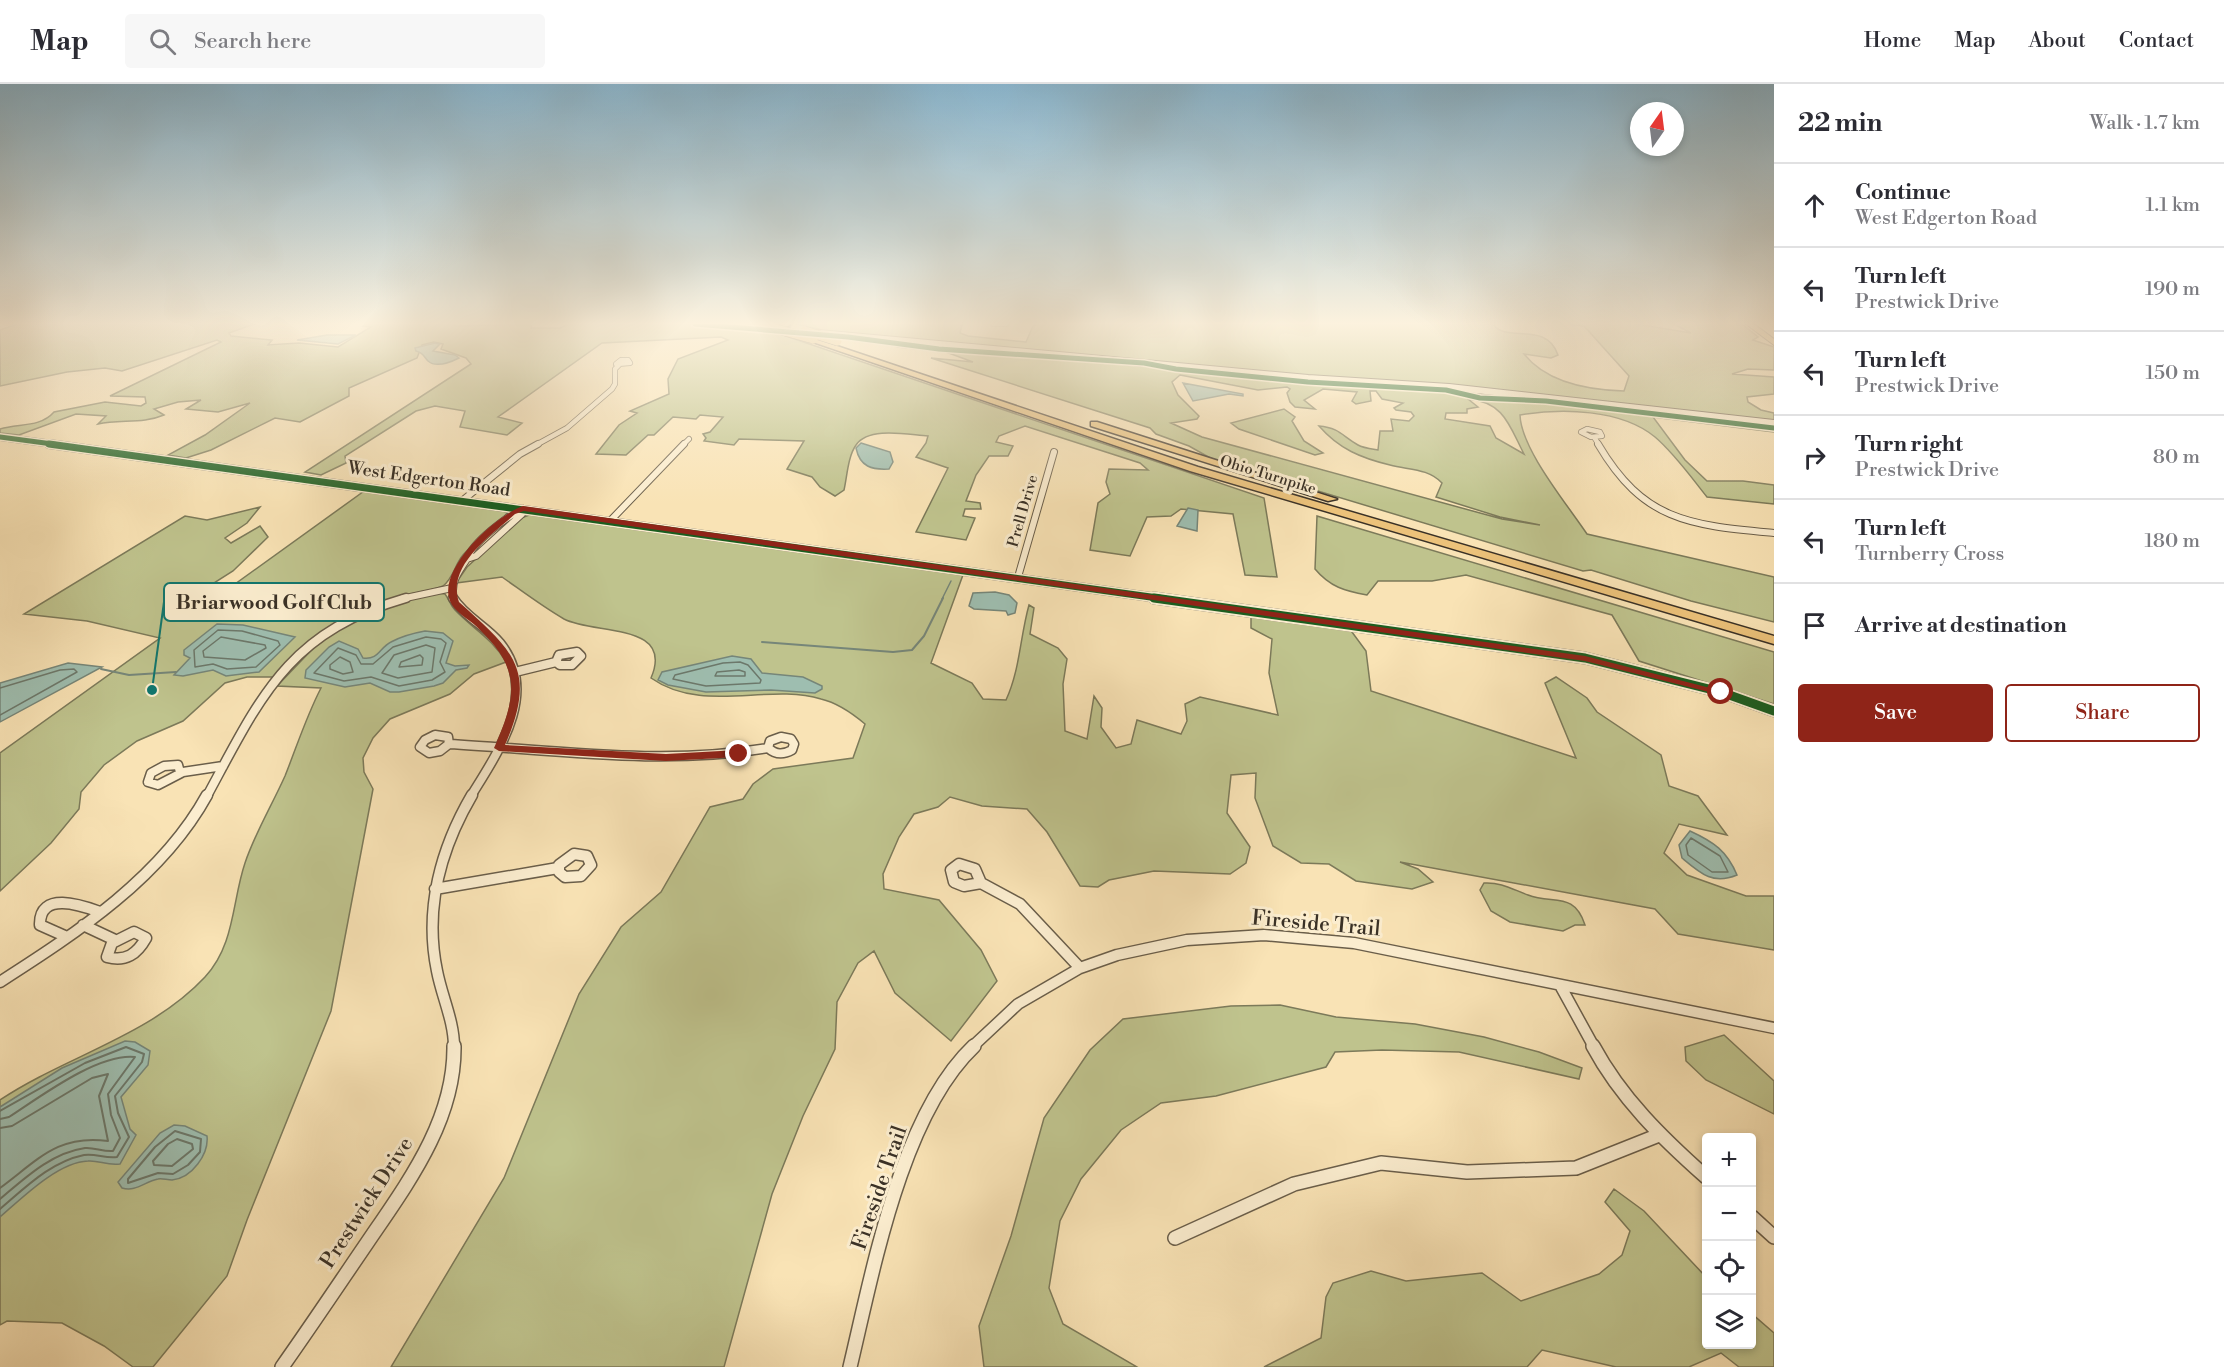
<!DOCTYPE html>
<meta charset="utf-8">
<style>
body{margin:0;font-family:"Libre Bodoni",serif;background:#f7f7f7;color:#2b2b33}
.controls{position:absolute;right:18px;bottom:18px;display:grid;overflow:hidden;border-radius:6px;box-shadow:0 3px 9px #0003}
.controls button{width:54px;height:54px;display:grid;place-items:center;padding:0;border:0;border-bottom:2px solid #e1e1e2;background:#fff;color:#2b2b33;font:30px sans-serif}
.compass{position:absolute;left:1630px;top:18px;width:54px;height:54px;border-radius:50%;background:#fff;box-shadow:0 3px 9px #0003;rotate:14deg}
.stop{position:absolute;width:18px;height:18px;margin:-14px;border:4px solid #8f2418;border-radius:50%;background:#fff}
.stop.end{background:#8f2418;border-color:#fff;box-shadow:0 2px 6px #0008}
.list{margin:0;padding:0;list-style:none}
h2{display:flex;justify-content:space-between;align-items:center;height:78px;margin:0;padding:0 24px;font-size:26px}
h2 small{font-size:20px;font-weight:400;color:#7c7c81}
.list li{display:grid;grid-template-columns:39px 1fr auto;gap:18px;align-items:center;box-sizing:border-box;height:84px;padding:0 24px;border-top:2px solid #e1e1e2}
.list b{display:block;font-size:22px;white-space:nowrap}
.list p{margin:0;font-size:20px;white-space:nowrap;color:#7c7c81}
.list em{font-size:20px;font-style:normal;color:#7c7c81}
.actions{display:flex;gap:12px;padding:18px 24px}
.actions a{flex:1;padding:14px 0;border:2px solid #8f2418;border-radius:6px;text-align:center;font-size:21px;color:#8f2418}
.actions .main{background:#8f2418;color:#fff}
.icon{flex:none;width:33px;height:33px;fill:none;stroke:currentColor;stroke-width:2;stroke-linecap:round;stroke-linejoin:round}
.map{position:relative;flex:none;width:1774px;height:1283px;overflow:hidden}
header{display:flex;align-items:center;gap:36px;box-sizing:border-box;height:84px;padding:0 30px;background:#fff;border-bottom:2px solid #e1e1e2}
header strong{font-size:28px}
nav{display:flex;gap:33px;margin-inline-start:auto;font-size:21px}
.search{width:420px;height:54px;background:#f7f7f7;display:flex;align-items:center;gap:15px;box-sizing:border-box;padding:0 21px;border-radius:6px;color:#7c7c81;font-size:22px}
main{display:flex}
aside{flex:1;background:#fff}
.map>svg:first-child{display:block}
.green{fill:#bfc38d;stroke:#7c7a5a;stroke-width:1.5;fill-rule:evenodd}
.water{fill:#9ebeb0;stroke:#768679;stroke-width:1.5}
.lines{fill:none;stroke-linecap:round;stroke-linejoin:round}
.shore-far1{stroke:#6c786b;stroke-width:1.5}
.shore{stroke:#6c786b;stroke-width:2}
.stream-far1{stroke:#768679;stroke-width:1.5}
.stream{stroke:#768679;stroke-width:2}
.minor-far4-casing{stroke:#6a5e4a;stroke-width:6}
.minor-far3-casing{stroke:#6a5e4a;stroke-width:8}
.minor-far2-casing{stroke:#6a5e4a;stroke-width:11}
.minor-far1-casing{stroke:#6a5e4a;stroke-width:13}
.minor-casing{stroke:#6a5e4a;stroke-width:16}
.tertiary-far2-casing{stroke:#6a5e4a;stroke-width:8}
.tertiary-far1-casing{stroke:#6a5e4a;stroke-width:10}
.tertiary-casing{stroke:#6a5e4a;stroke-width:13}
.primary-casing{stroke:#3a3126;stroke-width:2}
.motorway-casing{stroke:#3a3126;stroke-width:3}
.minor-far4{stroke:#fbedcf;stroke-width:4.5}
.minor-far3{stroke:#fbedcf;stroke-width:6}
.minor-far2{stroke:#fbedcf;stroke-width:8}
.minor-far1{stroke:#fbedcf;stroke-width:10}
.minor{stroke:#fbedcf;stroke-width:13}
.tertiary-far2{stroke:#fbedcf;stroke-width:6}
.tertiary-far1{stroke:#fbedcf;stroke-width:8}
.tertiary{stroke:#fbedcf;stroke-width:10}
.primary{fill:#ecc27a;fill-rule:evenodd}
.motorway{fill:#ecc27a;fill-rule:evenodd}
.motorway-bridge-casing{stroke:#3a3126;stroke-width:10;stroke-linecap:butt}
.motorway-bridge{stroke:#ecc27a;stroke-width:9}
.cycleway-far2-casing{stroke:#fbedcf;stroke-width:8}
.cycleway-far1-casing{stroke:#fbedcf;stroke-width:10}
.cycleway-casing{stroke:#fbedcf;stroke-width:13}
.cycleway-far2{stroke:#1b5e20;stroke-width:5}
.cycleway-far1{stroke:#1b5e20;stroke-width:7}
.cycleway{stroke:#1b5e20;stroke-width:9}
.route{fill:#8f2418}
.labels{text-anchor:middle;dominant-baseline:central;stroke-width:6;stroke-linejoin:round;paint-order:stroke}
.far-street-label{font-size:15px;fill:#3a3126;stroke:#fbedcf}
.street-label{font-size:18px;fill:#3a3126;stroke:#fbedcf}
.near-street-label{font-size:21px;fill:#3a3126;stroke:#fbedcf}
.leader{fill:none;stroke:#0f766e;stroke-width:2}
.callout-dot{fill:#0f766e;stroke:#fbedcf;stroke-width:2}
.callout{fill:#fbedcf;stroke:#0f766e;stroke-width:2}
.callout-label{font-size:20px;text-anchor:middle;font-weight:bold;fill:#3a3126}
</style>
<header>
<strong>Map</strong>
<div class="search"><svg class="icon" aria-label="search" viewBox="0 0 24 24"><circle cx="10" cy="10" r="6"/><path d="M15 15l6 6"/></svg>Search here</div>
<nav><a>Home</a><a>Map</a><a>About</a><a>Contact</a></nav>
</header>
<main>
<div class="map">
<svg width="1774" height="1283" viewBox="0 0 1774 1283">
<rect width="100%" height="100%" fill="#f9e3b5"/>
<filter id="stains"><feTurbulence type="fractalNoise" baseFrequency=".00333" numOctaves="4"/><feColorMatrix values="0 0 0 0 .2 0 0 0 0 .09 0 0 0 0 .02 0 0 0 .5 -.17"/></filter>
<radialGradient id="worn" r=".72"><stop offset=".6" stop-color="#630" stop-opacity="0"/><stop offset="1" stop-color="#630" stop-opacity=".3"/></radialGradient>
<path class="green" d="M17,240H254L229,249L231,252L272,256L268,261L299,259L338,263L371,243L363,242L367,240H454L456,242L532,240L531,244H560L569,240H720L741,246L777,249L1264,414L1277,493L1245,491L1233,430L1181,425L1171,432L1147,433L1130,472L1090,466L1098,419L1110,410L1106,398L1109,385L1148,386L1140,379L1025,342L999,352L996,358L1013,362L1008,372H989L976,391L966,417L980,419L981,425H965L963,432L975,434L966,456L916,448L948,384L916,373L926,359L928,352C909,351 869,342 856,361C848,372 847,393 844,406L835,412L820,403L812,393L787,385L804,357L739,355L734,361L704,357L706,354L703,350L710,348L723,333L700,331L696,335L673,333L654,351H648L626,371L596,370L619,341L637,329L630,327L669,310L668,295L678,275L728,256L721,253L602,259L498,333L522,339L507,351L460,343L465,327L435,322L416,327L345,372L346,379L321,391L305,388L471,280L466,274L441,265L443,260L434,258L422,261L417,274L349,304V312L300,338L275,334L211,366L186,374L168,371L205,351L250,319L218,328L186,325L201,316L178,318L154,325L164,331C143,340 120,335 98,340L106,332L76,330L19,351L0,349V345C18,339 40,344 54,328L105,318L141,322L146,319L145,313L110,312L221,258L217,256L122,287L105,284L67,288L0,302V246Z
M797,240H962L960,249L968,252L1026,258L1033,242L1039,240H1493C1506,260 1546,236 1558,271L1551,274L1524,270C1547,299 1589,306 1624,307L1629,292L1584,242L1567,240H1636L1691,249L1674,240H1742L1758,253L1753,256L1774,263V286L1748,285L1732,290L1774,293V310L1747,313L1748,318L1761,326L1774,329V348L1653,333L1685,376L1707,397H1743L1774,401V420L1707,413C1691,393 1674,369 1655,353C1621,325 1562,324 1520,331C1521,365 1567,420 1587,450L1774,493V538L1691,517L1591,486L1583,487L1212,375L1189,362L1156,350L1150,344L931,274L973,278L946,268L898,263L854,249L826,247ZM1180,291L1258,306L1287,303L1290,305L1287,309L1290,318L1295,323L1315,325L1304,316L1323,305L1357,308L1352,317L1356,320L1371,317L1370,307H1376L1382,315L1403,319L1394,324L1396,326L1411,328L1414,332L1409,337L1391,335L1393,347H1380L1378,366C1372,365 1363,364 1358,361C1342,352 1340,344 1319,342C1339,365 1361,374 1390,381C1408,386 1428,384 1442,399L1436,413L1500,433L1540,441L1502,435L1202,353L1171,339L1197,335L1199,332L1178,311L1172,298ZM1468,315C1504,318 1509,341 1524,370L1496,354L1490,342L1445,335L1446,329H1467V325L1478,323Z
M1284,325L1295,333L1292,337L1304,357L1323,369L1315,371L1239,345L1231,339Z
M367,405L508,428C496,444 477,455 463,471C455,480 453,495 443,502C428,508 409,509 393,514C344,528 309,556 275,593H247L225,599L183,637L137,657L104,681L81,708L79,725L51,759L0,807V669L160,554L87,537L24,530L185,432L207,436L260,423L247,439L225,454L231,459L260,442L268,453L233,487L184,518L203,523Z
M532,430L964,488L931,579L972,599L983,615L1006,616C1020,586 1020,553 1029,521L1034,524L1030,550L1058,564L1067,575L1063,600L1065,647L1087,655L1094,612L1102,624L1101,643L1116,664L1131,660L1137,636L1181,650L1187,637L1185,620L1200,613L1278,631L1269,589L1272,555L1251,544V529L1349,544L1366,567L1371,607L1576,674L1545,599L1556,593L1587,614L1597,628L1661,671L1669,702L1698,712L1727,751L1679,740L1664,769L1687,791L1746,812H1774V866L1678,850L1655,825L1400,778L1418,785L1433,798L1412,805L1356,797L1329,780L1301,779L1273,762L1255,714L1256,689L1231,691L1227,729L1250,763L1246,779L1230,790L1154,787L1109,796L1098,803L1080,802L1047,748L1027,725L982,722L950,713L938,723L914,730L899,753L883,790L884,805L939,816L981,866L997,897L951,957L895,909L874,867L858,879L837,918L835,965L803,1032L772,1110L724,1283H391L504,1094L579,910L621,843L661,808L710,723L743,715L753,700L773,685L853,674L865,640C852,629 838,619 821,615C768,599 702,630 651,594C675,538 594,551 564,535C543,523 522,507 502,493L456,499L467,483L521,434Z
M1317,432L1774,568V620L1639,577L1612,531L1466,491L1432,497H1378L1367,511C1345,507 1330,503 1315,485Z
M438,509L445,510C449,515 450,521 455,526C473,545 493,555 506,578L474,590L450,610L390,635L373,654L363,674L364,688L373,705L331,927L247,1136L227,1192L153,1283H133L104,1262L62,1239L7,1237L0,1241V1016C66,972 150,952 205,893C235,861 232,817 245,779C255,749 272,721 285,692C297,662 306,633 321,604L277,602L325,552L380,522Z
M1484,799C1501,798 1512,805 1528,811C1553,821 1574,807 1585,841H1575L1563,847L1510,838L1491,827L1480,806Z
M1280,921L1336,933L1415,940L1484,953L1539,968L1582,984L1579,995L1459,968L1382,966L1335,968L1326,983L1216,1012L1161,1019L1121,1046L1081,1095L1060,1137L1049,1204L1063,1240L1137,1283H984L979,1242L1011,1152L1044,1034L1090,966L1123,935L1231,922Z
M1724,951L1774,997V1030L1706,996L1686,977L1685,963Z
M1614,1105L1644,1127L1706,1193V1260H1752V1230L1774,1249V1283H1739L1721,1269L1689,1283H1616L1542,1266L1527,1283H1264L1321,1254L1326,1213L1333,1199L1371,1187L1406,1197L1482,1189L1521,1217L1599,1190L1622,1171L1630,1147L1605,1118Z"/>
<path class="water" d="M327,251H356L338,260L297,256Z
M435,259L440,260L433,267L455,271L459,274C451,278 436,284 428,277C423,272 424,269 416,267L415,264Z
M1183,299L1243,310V312L1229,310L1193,317Z
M861,359L890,368L893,378L889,385C872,386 860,383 856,364Z
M1188,424L1198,426L1197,447L1177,442Z
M995,508L1009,511L1017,519L1015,529L1008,531L1006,527L974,525L969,522L973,509Z
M217,540L243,541L295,553L259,588L226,592L213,586L183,592L174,591L190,574L184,571V566Z
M425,547L443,549L453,557L446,579L455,582L469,581L467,584L456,586L443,599L434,602L399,608H390L370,599L345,603L305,594L306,586L329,563L339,557L358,565L363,574C379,576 379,564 391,558C402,552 414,549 425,547Z
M732,572L751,575L762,589L803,593L822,602V605L815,609L771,606L706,608L668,601L658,596L662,588Z
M68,579L102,583L0,638V599Z
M1690,747C1714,758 1727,767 1737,791C1713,801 1701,790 1682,774L1679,761Z
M125,957L135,958L150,967L148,981L121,1013L130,1045L136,1051L120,1080C107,1082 99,1076 88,1077C58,1078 22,1114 0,1133V1023L62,984Z
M174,1041L185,1042L207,1052C209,1070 192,1094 172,1096C167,1096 162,1094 158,1095C144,1098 136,1108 122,1104L118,1098L160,1049Z"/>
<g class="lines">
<path class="shore-far1" d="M218,546L242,547L278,557L280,561L256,583L227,585L213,580L195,583L194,566Z
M221,553L265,561L266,564L245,576L204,573L203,567Z
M426,553L441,555L446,559L440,578L445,588L432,596L399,602L371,593L344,597L314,589L338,564L356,571L361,580H373L393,563Z
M426,561L435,564L432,588L398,594L382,589L394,571Z
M420,571L423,574L422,581L399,583L401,578Z
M340,573L350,578L353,588L343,590L330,585V581Z
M740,578L748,581L761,596L760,599L706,602L673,595L675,591L723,579Z
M739,586L745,588V592H715L717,588Z
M0,604L60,586L74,585L77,588L0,631
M1691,754L1720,772L1728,788H1712L1688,771L1686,761Z"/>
<path class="shore" d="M0,1027L85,979L126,963L144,970L142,978L115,1012L118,1029L129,1053L117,1073C106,1075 95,1069 84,1071C50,1078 25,1104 0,1125
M0,1035L9,1033C40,1013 98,969 135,973L108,1010L111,1031L120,1054L113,1067C103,1068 94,1063 85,1064C51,1069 25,1094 0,1115
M0,1044L12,1042L92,994L108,990L99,1012L108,1057C58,1050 38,1076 0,1104
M175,1047L201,1055L200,1068L188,1081L173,1090L158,1089L128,1099V1095L155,1063Z
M177,1055L192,1060L193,1065L172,1082L154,1081L153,1077L168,1060Z"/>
<path class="stream-far1" d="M942,515L951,497"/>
<path class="stream" d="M762,558L893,568L912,566L924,552L943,514
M101,585L129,591L176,588"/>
<defs>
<path id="minor-far4" d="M993,240H1006
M621,276H628L630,279L616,280Z
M1587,345L1600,348L1602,352L1591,353L1581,348Z
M1594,353L1599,361
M536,361L567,344L612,305L615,300V285L619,281
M683,361L689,355"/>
<path id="minor-far3" d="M1598,360C1644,438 1690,441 1774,449
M463,416L520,370L538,360
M519,428L522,430L476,472L467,475C472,459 507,432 523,425
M610,437L684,360
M1018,493L1054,368
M401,515L452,504
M454,515C450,499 458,488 467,475"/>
<path id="minor-far2" d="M453,514C465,533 486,542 500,559C540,609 498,668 471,712
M577,568L581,572L572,581H560L556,578L559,571Z
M515,588L556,578
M435,651L448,653L449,660L440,667L429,669L420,663L425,656Z
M781,653L791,655L794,660L792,666C783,671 776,671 768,664L770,657Z
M449,660C555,666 663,682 768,664
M180,688L178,681L164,682L151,689L148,698L158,701L183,688L223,682
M207,712C261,612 288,548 406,514"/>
<path id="minor-far1" d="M574,770L587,772L591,781L581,792L565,793L559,788V781Z
M959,780L975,785L981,799L964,802L954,798L951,786Z
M981,799L1020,820L1080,884
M435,805L558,784
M83,841L115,856
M134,848L146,854C137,870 126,878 107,873L112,859Z
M67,853L40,841C39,806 83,822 100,828
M0,898C78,848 162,793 207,711
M1561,903L1594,963
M454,963C454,937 442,913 437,887C424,825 441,764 472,711
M972,963L1018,920L1080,884L1117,871L1187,856L1264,851L1354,859L1774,944"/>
<path id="minor" d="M1593,962C1621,1014 1662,1054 1706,1093
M1752,1133L1774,1153
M1175,1154L1294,1100L1381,1079L1467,1088L1576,1084L1659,1051
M282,1283C311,1242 339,1200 367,1159C407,1100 455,1037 454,962
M850,1283C873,1187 901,1031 974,962"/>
<path id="tertiary-far2" d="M715,240L773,246
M819,249L1308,294L1449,303L1774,339
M0,353L60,361"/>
<path id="tertiary-far1" d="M49,360L1165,515"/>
<path id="tertiary" d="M1154,514L1585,574L1721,608L1774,627"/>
<path id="primary" d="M1746,240H1754L1774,255V261Z"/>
<path id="motorway" d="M780,240H789L790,241L786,243Z
M810,253L1198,383L1774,552V560L1190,387L810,257Z
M1091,338H1097L1337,415L1328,417L1091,342Z"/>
</defs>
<use href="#minor-far4" class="minor-far4-casing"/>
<use href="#minor-far3" class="minor-far3-casing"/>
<use href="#minor-far2" class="minor-far2-casing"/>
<use href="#minor-far1" class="minor-far1-casing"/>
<use href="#minor" class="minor-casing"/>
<use href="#tertiary-far2" class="tertiary-far2-casing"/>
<use href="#tertiary-far1" class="tertiary-far1-casing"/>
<use href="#tertiary" class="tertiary-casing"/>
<use href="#primary" class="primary-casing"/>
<use href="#motorway" class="motorway-casing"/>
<use href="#minor-far4" class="minor-far4"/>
<use href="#minor-far3" class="minor-far3"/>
<use href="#minor-far2" class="minor-far2"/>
<use href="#minor-far1" class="minor-far1"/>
<use href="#minor" class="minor"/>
<use href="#tertiary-far2" class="tertiary-far2"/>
<use href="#tertiary-far1" class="tertiary-far1"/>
<use href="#tertiary" class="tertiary"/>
<use href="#primary" class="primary"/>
<use href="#motorway" class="motorway"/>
<defs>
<path id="motorway-bridge" d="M759,240L813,255
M805,247L837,257"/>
</defs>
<use href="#motorway-bridge" class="motorway-bridge-casing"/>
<use href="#motorway-bridge" class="motorway-bridge"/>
<defs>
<path id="cycleway-far2" d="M695,240L848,253L939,265L1144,279L1176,285L1308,298L1446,306L1480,314L1546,317L1774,344
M0,353L60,361"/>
<path id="cycleway-far1" d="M49,360L1165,515"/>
<path id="cycleway" d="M1154,514L1585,574L1721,608L1774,627"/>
</defs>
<use href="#cycleway-far2" class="cycleway-far2-casing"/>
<use href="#cycleway-far1" class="cycleway-far1-casing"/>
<use href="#cycleway" class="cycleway-casing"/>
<use href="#cycleway-far2" class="cycleway-far2"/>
<use href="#cycleway-far1" class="cycleway-far1"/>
<use href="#cycleway" class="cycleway"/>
</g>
<linearGradient id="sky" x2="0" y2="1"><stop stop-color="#8ab8d2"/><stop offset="0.57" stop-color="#fcf2de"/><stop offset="1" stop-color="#fcf2de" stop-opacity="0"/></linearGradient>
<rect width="1774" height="420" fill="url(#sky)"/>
<path class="route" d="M523,422L1585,572L1726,608L1721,611L1585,577L524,427L515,430C492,451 446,481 459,518C513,567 538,585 505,661L666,670L739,666L744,670L739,673L666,677L499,667L494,664C518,610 521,584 476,542C468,535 454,527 450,517C437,485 496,431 523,422Z"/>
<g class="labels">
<g class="far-street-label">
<text transform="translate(1268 391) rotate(17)">Ohio Turnpike</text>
<text transform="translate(1023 427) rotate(-74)">Prell Drive</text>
</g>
<g class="street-label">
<text transform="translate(429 395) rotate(8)">West Edgerton Road</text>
</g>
<g class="near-street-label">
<text transform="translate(1316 840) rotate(5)">Fireside Trail</text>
<text transform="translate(880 1104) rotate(-71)">Fireside Trail</text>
<text transform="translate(367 1119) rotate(-57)">Prestwick Drive</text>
</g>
</g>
<path class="leader" d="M152 606L164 518"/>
<circle class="callout-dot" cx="152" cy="606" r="6"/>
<rect class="callout" x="164" y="499" width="220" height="38" rx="6"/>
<g class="callout-label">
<text x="274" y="525">Briarwood Golf Club</text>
</g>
<rect width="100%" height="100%" filter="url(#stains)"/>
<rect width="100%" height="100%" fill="url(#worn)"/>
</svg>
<div class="controls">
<button>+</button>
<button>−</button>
<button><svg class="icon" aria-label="locate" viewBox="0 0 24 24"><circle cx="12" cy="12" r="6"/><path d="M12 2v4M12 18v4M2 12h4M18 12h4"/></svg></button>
<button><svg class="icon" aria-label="layers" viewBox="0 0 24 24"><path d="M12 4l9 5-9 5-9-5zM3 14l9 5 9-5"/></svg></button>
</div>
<svg class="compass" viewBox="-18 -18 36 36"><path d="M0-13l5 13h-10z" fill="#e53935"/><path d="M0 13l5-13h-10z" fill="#7c7c81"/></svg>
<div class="stop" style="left:1721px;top:608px"></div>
<div class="stop end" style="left:739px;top:670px"></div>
</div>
<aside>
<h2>22 min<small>Walk · 1.7 km</small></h2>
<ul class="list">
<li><svg class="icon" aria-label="ahead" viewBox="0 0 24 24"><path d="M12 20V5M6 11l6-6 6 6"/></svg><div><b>Continue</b><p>West Edgerton Road</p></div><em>1.1 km</em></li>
<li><svg class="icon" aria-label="left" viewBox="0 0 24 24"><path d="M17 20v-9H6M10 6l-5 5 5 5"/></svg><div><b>Turn left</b><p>Prestwick Drive</p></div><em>190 m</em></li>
<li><svg class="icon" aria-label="left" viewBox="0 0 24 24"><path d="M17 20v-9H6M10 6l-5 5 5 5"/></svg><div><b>Turn left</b><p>Prestwick Drive</p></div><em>150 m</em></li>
<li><svg class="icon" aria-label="right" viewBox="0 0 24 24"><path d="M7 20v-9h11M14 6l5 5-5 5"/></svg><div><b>Turn right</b><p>Prestwick Drive</p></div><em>80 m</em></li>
<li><svg class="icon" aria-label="left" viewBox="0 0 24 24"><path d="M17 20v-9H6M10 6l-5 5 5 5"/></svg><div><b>Turn left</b><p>Turnberry Cross</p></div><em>180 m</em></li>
<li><svg class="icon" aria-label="arrive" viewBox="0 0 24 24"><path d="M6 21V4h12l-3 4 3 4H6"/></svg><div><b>Arrive at destination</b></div></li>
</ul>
<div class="actions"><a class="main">Save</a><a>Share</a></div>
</aside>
</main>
